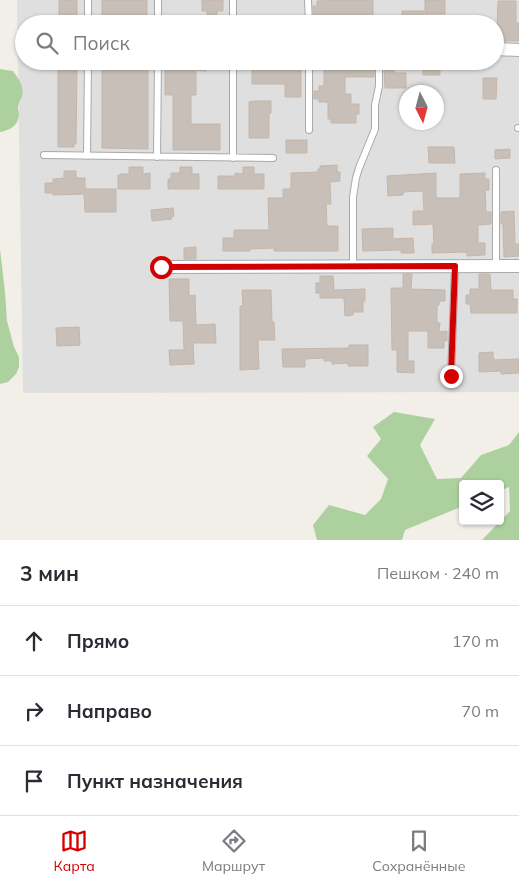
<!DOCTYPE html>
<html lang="ru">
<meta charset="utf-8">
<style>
body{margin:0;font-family:Mulish,sans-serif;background:#f7f7f7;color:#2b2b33}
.controls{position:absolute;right:15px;bottom:15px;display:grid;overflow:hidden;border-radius:5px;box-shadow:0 1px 4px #0004}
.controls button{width:45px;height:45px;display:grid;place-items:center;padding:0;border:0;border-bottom:1px solid #e1e1e2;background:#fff;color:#2b2b33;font:25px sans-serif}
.compass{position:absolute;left:399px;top:85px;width:45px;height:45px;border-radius:50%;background:#fff;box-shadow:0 1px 4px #0004;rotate:174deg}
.stop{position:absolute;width:15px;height:15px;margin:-11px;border:4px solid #d40000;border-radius:50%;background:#fff}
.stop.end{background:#d40000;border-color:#fff;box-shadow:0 1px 5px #0008}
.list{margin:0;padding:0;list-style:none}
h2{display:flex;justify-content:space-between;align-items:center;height:65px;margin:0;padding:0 20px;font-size:21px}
h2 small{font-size:16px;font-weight:400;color:#7c7c81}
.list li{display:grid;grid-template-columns:32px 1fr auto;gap:15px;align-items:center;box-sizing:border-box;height:70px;padding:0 20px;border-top:1px solid #e1e1e2}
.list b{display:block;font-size:19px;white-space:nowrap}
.list em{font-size:16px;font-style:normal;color:#7c7c81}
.icon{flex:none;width:28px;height:28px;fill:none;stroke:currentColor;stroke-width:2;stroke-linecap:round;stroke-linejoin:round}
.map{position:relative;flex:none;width:519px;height:540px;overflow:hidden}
.search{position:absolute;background:#fff;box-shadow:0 1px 4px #0004;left:15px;right:15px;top:15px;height:55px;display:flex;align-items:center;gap:12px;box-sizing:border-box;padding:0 18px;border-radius:28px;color:#7c7c81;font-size:19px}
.sheet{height:275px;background:#fff}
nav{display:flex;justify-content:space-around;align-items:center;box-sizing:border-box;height:70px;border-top:1px solid #e1e1e2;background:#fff;font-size:14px;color:#7c7c81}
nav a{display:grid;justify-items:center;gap:2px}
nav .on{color:#d40000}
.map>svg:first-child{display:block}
.residential{fill:#e0dfdf;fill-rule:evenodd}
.forest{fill:#add19e}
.building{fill:#c7bfb8;stroke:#c4b6ab}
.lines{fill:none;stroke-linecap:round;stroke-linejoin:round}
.service-casing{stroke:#a9a9a9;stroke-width:8}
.minor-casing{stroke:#a9a9a9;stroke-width:14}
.service{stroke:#fff;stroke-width:6}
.minor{stroke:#fff;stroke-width:12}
.route{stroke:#d40000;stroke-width:6}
</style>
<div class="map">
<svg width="519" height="540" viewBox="0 0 519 540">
<rect width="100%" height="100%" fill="#f2efe9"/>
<path class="residential" d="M17,0H519V392L23,393ZM24,24H495V61H24ZM406,92H436V122H406Z"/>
<path class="forest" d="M0,69L13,71C18,78 25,87 22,96C21,100 18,103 18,107C18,112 19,110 19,115C18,126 10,130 0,132Z
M0,249L5,292L7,321L14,347L19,357V367L16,374L8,382L0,384Z
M394,412L435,419L420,445L437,479L461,478L481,455L509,445L519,432V540H482L510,511L509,487L500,491V484H463V506L405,530L402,540H317L313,525L329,505L365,515L381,499L388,479L367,456L381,439L373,427Z"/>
<path class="building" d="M59,0H77V24H59Z
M102,0H147V15H144V24H102Z
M202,0H223V11H217V16H207V11H202Z
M351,0H373V16L314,17L313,6H317V1Z
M425,0H445V14H425Z
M498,1H516V23H519V41H495V28H497Z
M402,11H424V24H402Z
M58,61H74V66H77L76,144H74V147H58Z
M102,61H148V149L102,148Z
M165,61H207L206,71L196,70V95H191V124H220V150H173V95H165Z
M252,61H301V97H285V84H252Z
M324,61L372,62L371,68H374V77H345V94H351V104H359V114H356V123H331V119H328V102H319V99H314V91H319V86H324Z
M423,61H440V75H423Z
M384,68H394V73H406V88H385Z
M483,78H497L496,99H483Z
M255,101H271V113H269V138H249V102Z
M286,140H307V153H286Z
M428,147H454L455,163H429Z
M510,149V158L495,159V150Z
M337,165V172H340V181L330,182L331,204H326L327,226H338V251H274V248L250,249V251H223V238H234V230H269L268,198H283V189H291V173L318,172V169H320V166Z
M129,167H143V174L150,173V189H118V175H121V174H129Z
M180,167H192V174H199V189H168V179H171V173H180Z
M243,167H254V174H264V189H218V176H235V173L243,174Z
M64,171H76V178H85V189H116V212H85L84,194L53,195V193H45V183H53V179L64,178Z
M436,173V198H460V174L485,173V179H489V190H485L486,212H491V224L478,225V243H485V255L467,256V252L432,253V244H434L433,224L413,225V211H424L423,191L403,192V195L388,196L387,176Z
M173,208L174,216L171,217L172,219L152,221L151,210Z
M514,211L515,244H519V256L504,257L503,224H501V212Z
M393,228V239L413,238L414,253H401V250L363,251L362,229Z
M196,247V259H184V248Z
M403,274H412L411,289L445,290V301H439V305H437V323H440L439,332L447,331V341H444V348H428V331H408V361H414V373L397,372V350H392L391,288H403Z
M479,274H490L491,290H513V299H517V313H471L470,304H466V295H470V289H479Z
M320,276H333L334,290L365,289V301H363V312H353V315L345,316L344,298H320V293H316V283H320Z
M169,279H189V296L195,295L196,325L215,324L216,343H193L194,364L170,365L169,350H184L183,321H170Z
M242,290H271L272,322H274L275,340H258L259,369L240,370V306H243Z
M79,327L80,345L57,346L56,328Z
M349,345H368V366H348V363L332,364V361H324V358L305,359V367H283L282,349L349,348Z
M493,352V358H494V360L519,359V373L501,374V371L479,372V353Z"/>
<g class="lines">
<defs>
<path id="service" d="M88,0V24
M233,0V24
M308,0L309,24
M158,24V0
M233,61V158
M309,61V130
M518,128H519
M44,155L273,158
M87,156L88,61
M157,157L158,61
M496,170V266
M353,267V197L356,178L359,168L375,129V105L379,86V61
M451,376L455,266"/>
<path id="minor" d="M495,49L519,50
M161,267L519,266"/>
</defs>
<use href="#service" class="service-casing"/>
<use href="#minor" class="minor-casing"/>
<use href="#service" class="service"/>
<use href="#minor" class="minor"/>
</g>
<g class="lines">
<path class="route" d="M161,267L455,266L451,376"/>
</g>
</svg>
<div class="controls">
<button><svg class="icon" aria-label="layers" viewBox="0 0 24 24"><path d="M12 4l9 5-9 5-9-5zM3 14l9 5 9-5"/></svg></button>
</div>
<svg class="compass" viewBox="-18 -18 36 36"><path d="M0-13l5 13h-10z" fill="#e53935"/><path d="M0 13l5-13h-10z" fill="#7c7c81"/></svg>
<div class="stop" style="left:161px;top:267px"></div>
<div class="stop end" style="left:451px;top:376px"></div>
<div class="search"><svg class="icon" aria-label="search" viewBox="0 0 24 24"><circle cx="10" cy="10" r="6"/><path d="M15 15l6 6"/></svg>Поиск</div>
</div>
<section class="sheet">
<h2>3 мин<small>Пешком · 240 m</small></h2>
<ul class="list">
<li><svg class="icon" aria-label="ahead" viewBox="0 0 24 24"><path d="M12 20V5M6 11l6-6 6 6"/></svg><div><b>Прямо</b></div><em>170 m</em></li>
<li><svg class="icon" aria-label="right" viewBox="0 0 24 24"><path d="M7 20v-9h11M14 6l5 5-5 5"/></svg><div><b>Направо</b></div><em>70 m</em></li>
<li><svg class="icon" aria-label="arrive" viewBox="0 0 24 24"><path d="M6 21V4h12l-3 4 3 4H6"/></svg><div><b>Пункт назначения</b></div></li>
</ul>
</section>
<nav>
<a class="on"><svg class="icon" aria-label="map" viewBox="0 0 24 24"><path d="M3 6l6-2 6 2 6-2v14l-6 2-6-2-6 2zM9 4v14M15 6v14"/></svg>Карта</a>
<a><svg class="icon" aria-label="directions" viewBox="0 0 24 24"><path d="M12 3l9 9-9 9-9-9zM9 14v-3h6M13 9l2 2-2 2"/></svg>Маршрут</a>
<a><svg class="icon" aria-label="saved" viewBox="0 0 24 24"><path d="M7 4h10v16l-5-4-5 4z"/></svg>Сохранённые</a>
</nav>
